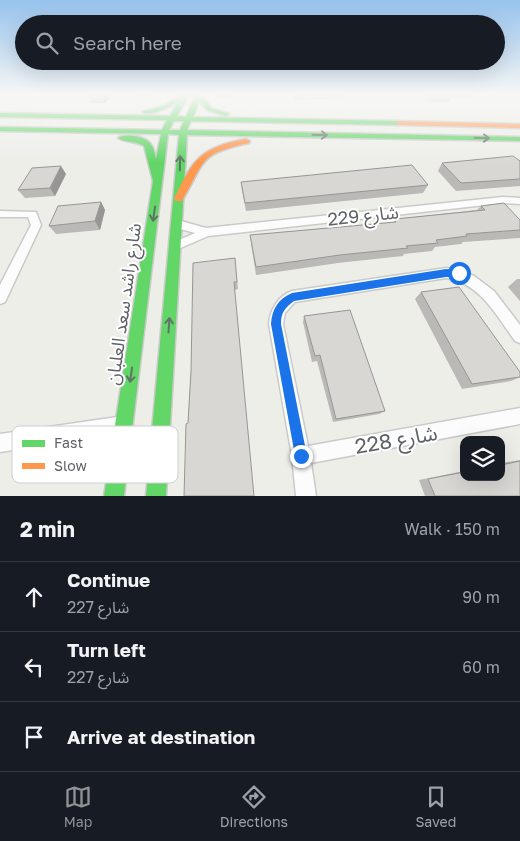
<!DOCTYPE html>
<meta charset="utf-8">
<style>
body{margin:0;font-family:"Golos Text","Noto Sans Arabic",sans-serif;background:#242831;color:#f1f3f6}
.controls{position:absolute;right:15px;bottom:15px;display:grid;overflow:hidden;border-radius:10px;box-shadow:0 5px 20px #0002}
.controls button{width:45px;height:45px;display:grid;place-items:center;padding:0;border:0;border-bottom:1px solid #363941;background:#171b24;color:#f1f3f6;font:25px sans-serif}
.stop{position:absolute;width:15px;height:15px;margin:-11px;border:4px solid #1a73e8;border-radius:50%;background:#fff}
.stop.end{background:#1a73e8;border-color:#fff;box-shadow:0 1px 5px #0008}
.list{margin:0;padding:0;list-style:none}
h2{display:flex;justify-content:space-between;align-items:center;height:65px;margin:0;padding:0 20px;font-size:21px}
h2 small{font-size:16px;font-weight:400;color:#9ea1a6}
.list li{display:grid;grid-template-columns:32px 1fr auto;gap:15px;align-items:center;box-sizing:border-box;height:70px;padding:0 20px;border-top:1px solid #363941}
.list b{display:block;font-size:19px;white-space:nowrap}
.list p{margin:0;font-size:16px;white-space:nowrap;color:#9ea1a6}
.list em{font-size:16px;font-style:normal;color:#9ea1a6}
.icon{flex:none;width:28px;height:28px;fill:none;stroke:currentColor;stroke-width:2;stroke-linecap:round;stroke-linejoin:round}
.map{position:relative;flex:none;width:520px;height:496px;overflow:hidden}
.search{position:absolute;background:#171b24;box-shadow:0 5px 20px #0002;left:15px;right:15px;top:15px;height:55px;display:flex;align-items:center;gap:12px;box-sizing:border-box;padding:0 18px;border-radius:28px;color:#9ea1a6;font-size:19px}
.sheet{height:275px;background:#171b24}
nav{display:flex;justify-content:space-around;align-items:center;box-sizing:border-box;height:70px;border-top:1px solid #363941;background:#171b24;font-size:14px;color:#9ea1a6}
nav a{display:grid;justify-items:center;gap:2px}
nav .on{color:#909294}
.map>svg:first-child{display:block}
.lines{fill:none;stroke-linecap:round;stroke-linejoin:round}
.street-casing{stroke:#cacaca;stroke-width:3}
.fast-casing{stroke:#cbcbcb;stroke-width:3}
.slow-casing{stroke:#cbcbcb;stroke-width:3}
.street{fill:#fcfcfc;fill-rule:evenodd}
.fast{fill:#63d668;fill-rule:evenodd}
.slow{fill:#ff974d;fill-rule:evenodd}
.wall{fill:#bab9b6}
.shaded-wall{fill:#979694}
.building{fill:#d8d7d4;stroke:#979694}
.oneway{stroke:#5f7367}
.route{fill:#1a73e8}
.labels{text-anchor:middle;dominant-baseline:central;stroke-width:4;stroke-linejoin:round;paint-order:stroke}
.street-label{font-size:18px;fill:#5e6167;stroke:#fff}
.near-street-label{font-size:21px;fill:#5e6167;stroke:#fff}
.key{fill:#fff;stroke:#cfd0d1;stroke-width:1}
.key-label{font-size:14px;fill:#5e6167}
</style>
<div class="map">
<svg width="520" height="496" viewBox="0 0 520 496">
<rect width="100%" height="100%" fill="#eeeee9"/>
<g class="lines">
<defs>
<path id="street" d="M494,94H520V96H497Z
M503,197L520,198V204L503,203L208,236L176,250L170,246L172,243L195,233L173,227L172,224L177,220L206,228Z
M0,211L36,212L41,225L5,302L0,304V285L31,225L28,217H0Z
M446,268L459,270L474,276L494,291L520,325V343L515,341C496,315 480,283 446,278L295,302L285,313L283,324L308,446L520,408V424L311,463L316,496H296L292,456L269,324C270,310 278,296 292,291Z
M124,416L130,419L133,425L130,431L124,434L0,452V434Z"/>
<path id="fast" d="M183,94L189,95L177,116L186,117L196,94H202L211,108L229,114L226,116L207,110L199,101L193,117L400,121L404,123L400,125L191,121L187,130L520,137V141L187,135L166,496H146L179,135L168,134L124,496H104L153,181L144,146C136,141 126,143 118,138C125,133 144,136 150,143C154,147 155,155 156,159L161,134L0,131V127L162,130L167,120L0,117V113L170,116L178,102C170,107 150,117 142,112L165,105ZM174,121H184L180,130H169Z"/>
<path id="slow" d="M397,121L520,124V128L400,125H397Z
M246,139L250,141L249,143C198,154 206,160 182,201H176L174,199C193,159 201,147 246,139Z"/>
</defs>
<use href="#street" class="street-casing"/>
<use href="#fast" class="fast-casing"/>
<use href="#slow" class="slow-casing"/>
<use href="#street" class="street"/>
<use href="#fast" class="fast"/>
<use href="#slow" class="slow"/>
</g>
<path class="wall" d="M0,94H40L38,95Z
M87,94H113L105,103H91Z
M136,94H159L158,96H137Z
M215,94H233L232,98H216Z
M293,94H345L344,98L294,100Z
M424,94H478L475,98H451L449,102H430Z
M520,161V186L456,191L438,171L442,163Z
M66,174L55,196L25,198L18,190Z
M241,182L428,185L423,193L246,211L242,190Z
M101,202L105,210L100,230L56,234L49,226Z
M481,206L520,220V238L463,242L461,244L435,247L432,251L404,254L403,256L338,263L256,275L251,243L250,235L394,222L395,219L477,210Z
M235,258L238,289L235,290L188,423L191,371Z
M517,279H520V301L508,287Z
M421,292L520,372V377L511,381L462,389L415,299Z
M304,316L385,411L379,414L333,422L317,361L312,362L303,322Z
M520,460V496H425L419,480L464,471V477H501V463Z"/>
<path class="shaded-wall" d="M101,94H113L105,103Z
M61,166L66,174L55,196L50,188Z
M101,202L105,210L100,230L95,221Z"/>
<path class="building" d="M513,156L520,161V179L461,183L442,163Z
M412,165L428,185L245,203L241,182Z
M61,166L50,188L18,190L32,168Z
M101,202L95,221L49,226L58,206Z
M504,203L520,220V230L466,234L467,236L436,240L438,243L406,246L408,248L340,255L256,267L250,235L396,222L395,219L485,210L481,206Z
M235,258L237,282H234L254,496H184L186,424L188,423L191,371L193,263Z
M459,287L520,372V377L472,384L421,292Z
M350,310L385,411L336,419L320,355L315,356L304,316Z
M520,461V496H435L428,479L464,472V477H501V465Z"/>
<defs><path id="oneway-shaft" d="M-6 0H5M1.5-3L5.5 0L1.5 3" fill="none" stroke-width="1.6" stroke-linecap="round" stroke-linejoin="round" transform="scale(1.25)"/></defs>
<g class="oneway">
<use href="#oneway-shaft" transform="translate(320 135) rotate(1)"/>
<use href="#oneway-shaft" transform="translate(482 138) rotate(1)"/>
<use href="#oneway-shaft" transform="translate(180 163) rotate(-89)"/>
<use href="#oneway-shaft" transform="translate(154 214) rotate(98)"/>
<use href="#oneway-shaft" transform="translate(169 325) rotate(-86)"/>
<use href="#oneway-shaft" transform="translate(131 375) rotate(98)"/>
</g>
<linearGradient id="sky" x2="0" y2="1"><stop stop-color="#97c3ee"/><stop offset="0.58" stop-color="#f7f7f5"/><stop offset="1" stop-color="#f7f7f5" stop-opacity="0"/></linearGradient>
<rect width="520" height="163" fill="url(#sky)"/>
<path class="route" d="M446,269L459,270L463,273L459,277H446L294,301C285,308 281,312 281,324L307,456L305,461L301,463L296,461L271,324C272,309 278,299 292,293Z"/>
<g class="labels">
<g class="street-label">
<text transform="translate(363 215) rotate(-6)">شارع 229</text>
<text transform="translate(123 304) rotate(-82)">شارع راشد سعد العلبان</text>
</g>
<g class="near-street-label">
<text transform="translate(396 439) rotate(-10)">شارع 228</text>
</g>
</g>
<rect x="12" y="426" width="166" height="57" rx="8" class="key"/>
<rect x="22" y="440" width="23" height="7" fill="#63d668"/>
<rect x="22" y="463" width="23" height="6" fill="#ff974d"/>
<g class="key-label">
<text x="54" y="448">Fast</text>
<text x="54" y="471">Slow</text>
</g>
</svg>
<div class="controls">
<button><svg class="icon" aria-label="layers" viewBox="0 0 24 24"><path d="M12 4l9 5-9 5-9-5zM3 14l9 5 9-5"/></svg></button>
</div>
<div class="stop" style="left:459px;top:273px"></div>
<div class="stop end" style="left:301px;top:456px"></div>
<div class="search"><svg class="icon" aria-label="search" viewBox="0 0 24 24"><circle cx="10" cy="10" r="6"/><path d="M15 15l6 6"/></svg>Search here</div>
</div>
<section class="sheet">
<h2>2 min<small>Walk · 150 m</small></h2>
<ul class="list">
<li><svg class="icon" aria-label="ahead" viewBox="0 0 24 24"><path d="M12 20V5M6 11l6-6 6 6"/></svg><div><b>Continue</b><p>شارع 227</p></div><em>90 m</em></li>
<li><svg class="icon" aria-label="left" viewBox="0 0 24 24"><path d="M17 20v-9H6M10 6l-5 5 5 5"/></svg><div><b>Turn left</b><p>شارع 227</p></div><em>60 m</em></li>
<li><svg class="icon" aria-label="arrive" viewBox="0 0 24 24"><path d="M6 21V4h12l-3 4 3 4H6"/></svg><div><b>Arrive at destination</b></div></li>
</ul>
</section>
<nav>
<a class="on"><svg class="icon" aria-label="map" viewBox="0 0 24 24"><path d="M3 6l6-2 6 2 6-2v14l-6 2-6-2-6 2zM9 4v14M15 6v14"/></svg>Map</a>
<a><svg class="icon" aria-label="directions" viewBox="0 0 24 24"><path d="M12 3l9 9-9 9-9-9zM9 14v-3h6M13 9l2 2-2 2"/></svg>Directions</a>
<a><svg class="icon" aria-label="saved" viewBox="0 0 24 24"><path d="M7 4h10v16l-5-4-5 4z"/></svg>Saved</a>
</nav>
